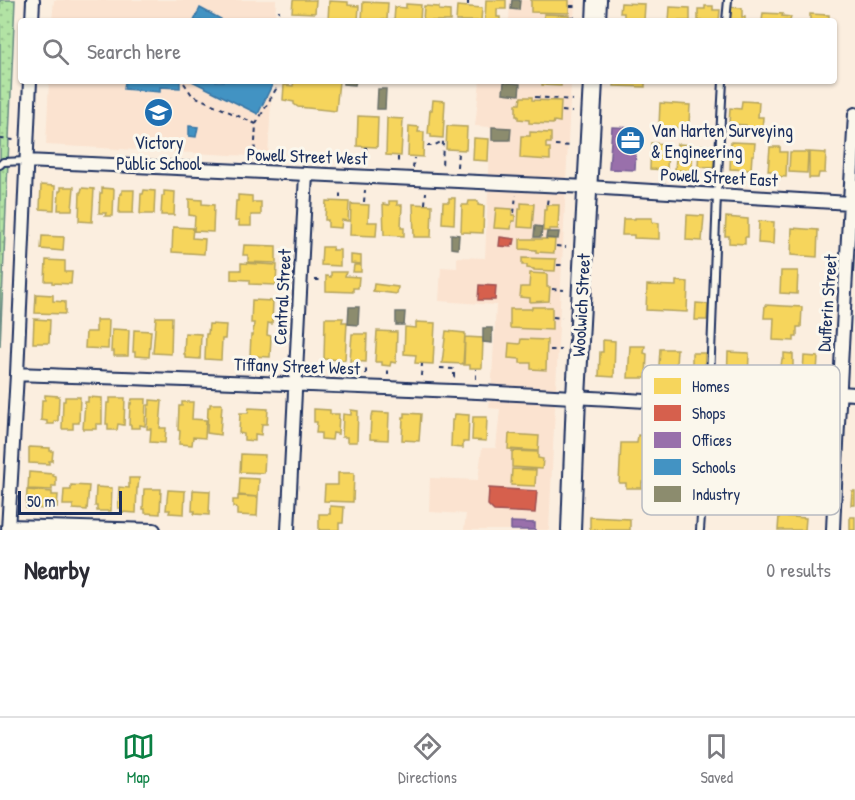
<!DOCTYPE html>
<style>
body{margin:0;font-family:"Patrick Hand",sans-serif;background:#f2f2f3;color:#2b2b33}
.scale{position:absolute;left:18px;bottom:15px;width:104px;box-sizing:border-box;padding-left:6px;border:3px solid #1b2f5e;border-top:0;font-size:16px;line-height:21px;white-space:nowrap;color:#1b2f5e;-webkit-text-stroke:4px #fbf7ec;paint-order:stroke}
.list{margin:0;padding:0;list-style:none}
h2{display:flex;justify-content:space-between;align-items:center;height:78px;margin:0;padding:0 24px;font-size:26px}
h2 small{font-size:20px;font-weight:400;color:#7c7c81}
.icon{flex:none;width:33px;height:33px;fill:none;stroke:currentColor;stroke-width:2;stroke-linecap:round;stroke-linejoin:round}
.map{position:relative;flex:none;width:855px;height:530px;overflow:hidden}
.search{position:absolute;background:#fff;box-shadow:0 2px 4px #0004;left:18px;right:18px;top:18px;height:66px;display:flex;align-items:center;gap:15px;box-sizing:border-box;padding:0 21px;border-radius:6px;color:#7c7c81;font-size:22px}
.sheet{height:186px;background:#fff}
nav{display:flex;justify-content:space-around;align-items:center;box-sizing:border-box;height:84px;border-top:2px solid #e1e1e2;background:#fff;font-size:16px;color:#7c7c81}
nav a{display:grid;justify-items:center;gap:3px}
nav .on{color:#0b8043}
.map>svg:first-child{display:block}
.built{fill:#fbe3d0}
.park{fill:url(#park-dots);stroke:#668981;stroke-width:1.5}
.homes{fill:#f6d55c;stroke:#b4a35d;stroke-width:1.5}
.shops{fill:#d6604d;stroke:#9e5152;stroke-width:1.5}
.offices{fill:#9970ab;stroke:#735c94;stroke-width:1.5}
.schools{fill:#4393c3;stroke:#3775a5;stroke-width:1.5}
.industry{fill:#8c8c6e;stroke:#6a7069;stroke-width:1.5}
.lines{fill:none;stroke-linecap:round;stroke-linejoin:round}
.service-casing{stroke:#1b2f5e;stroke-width:10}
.minor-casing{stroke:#1b2f5e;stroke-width:16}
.secondary-casing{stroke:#1b2f5e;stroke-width:22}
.path{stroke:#1b2f5e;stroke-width:2;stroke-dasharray:4.5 4.5;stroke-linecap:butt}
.service{stroke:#fbf7ec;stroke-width:6}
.minor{stroke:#fbf7ec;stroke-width:12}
.secondary{stroke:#fbf7ec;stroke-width:18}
.labels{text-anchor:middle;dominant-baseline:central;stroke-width:6;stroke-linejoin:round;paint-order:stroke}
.poi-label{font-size:18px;fill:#1b2f5e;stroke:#fbf7ec;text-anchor:start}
.street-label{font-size:18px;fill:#1b2f5e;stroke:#fbf7ec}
.key{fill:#fbf7ec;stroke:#b8bbc1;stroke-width:1.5}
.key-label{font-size:16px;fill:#1b2f5e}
</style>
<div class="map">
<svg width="855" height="530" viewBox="0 0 855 530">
<defs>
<pattern id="park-dots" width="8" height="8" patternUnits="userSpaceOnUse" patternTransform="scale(1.5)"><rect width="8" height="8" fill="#b2e3a4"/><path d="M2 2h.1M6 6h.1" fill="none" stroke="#98c390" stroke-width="1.8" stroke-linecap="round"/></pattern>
</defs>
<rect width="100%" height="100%" fill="#fbeedf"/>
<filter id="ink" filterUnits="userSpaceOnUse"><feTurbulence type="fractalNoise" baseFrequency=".0167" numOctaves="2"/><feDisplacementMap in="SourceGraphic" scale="12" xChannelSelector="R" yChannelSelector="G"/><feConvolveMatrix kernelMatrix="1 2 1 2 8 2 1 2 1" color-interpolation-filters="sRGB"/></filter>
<g filter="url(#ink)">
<path class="built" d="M54,0H276L275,21H52Z
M510,0H575L574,21H509Z
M49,81H272L268,157L46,145Z
M480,81H571L549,530H464L466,514L429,512L430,478L478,480L482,448H496L500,409L489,408L492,378L496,305L439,301L441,267L457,268V257L485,258L491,127L475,126Z"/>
<path class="park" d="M0,0H15L0,347Z"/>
<path class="homes" d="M293,0H316L315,13L292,12Z
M486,0H506V9H497V17H500V21H485Z
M531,0H569V13L531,12Z
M329,1L348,2V5L359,6L358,21H328Z
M363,2L388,3L387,20L382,19V21H362Z
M621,3L645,4L644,21H624V13H620Z
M406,4L421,5L420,21H394L395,7L406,8Z
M424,6L439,7V10L450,11V21H423Z
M457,6L482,8L481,21H456Z
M705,6H713V10H720L719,21H698V9H705Z
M670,7L690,8V21H669Z
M729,7L742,8V17H745V21H728Z
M763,13L783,14L782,16L791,17L790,21H762Z
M544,14L569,15V21H544Z
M810,14L829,15V21H810Z
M294,81H339L336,111L298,107L294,104V102L283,100L284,85L293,86Z
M542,81H561V86L542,85Z
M615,81H645V87L614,86Z
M521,97H532V100L561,101L560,122L554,121L553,124L529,123V120L518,119V116H516V104H520Z
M433,100L445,101L443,138L431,137V134H428L430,110H432Z
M742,101L759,102L758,117H763L762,131L745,130L746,125L729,124L730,108L741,109Z
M660,103L690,105L689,124H680V128L659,126Z
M358,116L378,117L377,147L357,146Z
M387,118L403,119L401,156L386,155Z
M409,126L419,127L418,132H424L423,157L408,156Z
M447,126L467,127L466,150L446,149Z
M530,132L551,133V143H546V148H550V160L520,158L521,136H530Z
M474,138L489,139L488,161L473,160Z
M731,142L755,143L754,155H752L751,170L730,169Z
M651,143L668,144L667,170L650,169Z
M677,144L693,145L692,171L675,170Z
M699,145L715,146L714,168L698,167Z
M770,147H780V152H787L786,177L775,176V171H768Z
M790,152H808L807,173L789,172Z
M809,152L826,153L825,173H819L818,178H809Z
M41,185L55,186L54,210L40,209Z
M61,187H74L72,210H58L59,191H61Z
M82,188L94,189L92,222L79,221L80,192H81Z
M102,188L114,189L113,216H105L106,213H99L100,193H102Z
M122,190H134L133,213H119L120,194H122Z
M144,190L155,191L154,214H140L141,194H143Z
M164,191L175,192L174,215H161L162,196H164Z
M238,195L252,196V202H261V215H251V226H239V221H235L236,201H238Z
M449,198H455L454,224L442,223L443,202H449Z
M189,199L202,200V204L214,205L213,232L194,231L195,216L189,215Z
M326,201L349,202L348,221L342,220L341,228L328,227V220H325Z
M389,201H397V205H402L401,228H404V236L384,235L383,204L389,205Z
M469,201H478V205L484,206L483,233L461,232L462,205H468Z
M521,203L534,204L532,228L518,227L519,209H521Z
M351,204L369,205L368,222H377L376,236L350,235Z
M413,204L432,205L431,237H414Z
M546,205H559L558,229H549V231H543L544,210H546Z
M496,208L512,209V215H515V221H512L511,229L494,228Z
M687,215L704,216L702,241L686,240Z
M726,217L748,219V237H745V244L729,243V236H725Z
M635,218H652V222L659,223V239L634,238V235H622L623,219H635Z
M759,221L774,222L773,244L758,243Z
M173,227L193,228L192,238L205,239L204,254L172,252Z
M792,228L818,230L817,257L791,255Z
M42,236L64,237L63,251L41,249Z
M520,239H555L554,253L536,252V250L520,249Z
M244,245L276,246V263L248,262V255H243Z
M322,247H333L332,250H340V266L321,265Z
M351,255L361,256V264L351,263Z
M522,258L556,259L555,271L534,270V269L527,268V265H522Z
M46,260L65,261V272H72L71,284L52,283V281H45Z
M241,263L277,265L276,285L250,284V280L231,279V270H241Z
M354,265H361V272H353Z
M781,271H798L797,294L780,293Z
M331,272H346L345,276L359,277L358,288H353V292L326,291V276L331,277Z
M530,273L547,274V287H550L549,301L530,302V298L520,297L521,287H529Z
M676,281L688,282L687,312L646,310L647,285L676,286Z
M374,284L398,287L397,294L373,291Z
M36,294L53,295V301L65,302V314L35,313Z
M252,300L273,301L272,324L268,323L267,335L271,336L270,357L250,356L251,335H253L254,323H251Z
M696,303L708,304L707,320H695Z
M765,305L802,307L801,327H797V337H794V341L773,340L774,318H764Z
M532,307H552V330L510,328V309H532Z
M156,317H172L171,354L153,353Z
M325,318H343L342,322H347L345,360L324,359Z
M34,319L50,320L49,343H33Z
M96,320H109L108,349L85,348L86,332H96Z
M416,322L435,323L433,364L415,363L416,355L404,354L405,327L416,328Z
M209,324L226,325L225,339H222L221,360L205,359L206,334H208Z
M112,329L129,330L128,356H114V351H111Z
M134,330L151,331L149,357L135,356V352H133Z
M377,331L397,332L396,363L391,362L390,366L382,365V362H375Z
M446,331L465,333L463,364L442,363Z
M185,333L201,334L200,359L185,358V354H184Z
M352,334H367L366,362L350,361Z
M465,337L483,338L482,368H470V365H464Z
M521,339L547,340L546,370L531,369V363H520V359L508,358L509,343L520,344Z
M603,340L615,341L614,377L599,376L600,352H603Z
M630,346H645L644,353L647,354L646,378H628Z
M660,349H677L675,383L658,382Z
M728,352L749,353L748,382L727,381Z
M692,353H705L704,381L692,380Z
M784,353L793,354V383L774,382L775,366H781L782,359H784Z
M804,356L818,357L816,388L802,387Z
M45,395L59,396L58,421H54V424H47V421L41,420L42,400H45Z
M65,397H80L79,423H73V429H62L63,401H65Z
M88,397L102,398V424H96V429H83L85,402H88Z
M110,398H125L124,425L118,424L117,430H108V424H106L107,403H110Z
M132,399H146L145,426L140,425V428H131V425H129L130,403L131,404Z
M150,400L162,401L160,428H166L165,443L150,442L151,429H147L148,405H150Z
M182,402H193L192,419L206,420L205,438L193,437L192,445L179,444L180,431L178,430L179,406H182Z
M210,404H222L220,435L207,433L208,407H210Z
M249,408L268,409L267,424H262L261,435L255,434V441L244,440V434L239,433L240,413H248Z
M314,409L330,410V414H339L338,434L333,433L332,440L321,439V433H316L317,422H314Z
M351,410L358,411L357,442H347V437H342L343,414L351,415Z
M373,412L389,413L388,440L370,439L371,416H372Z
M405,413L421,414L419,441L402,440L403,417H405Z
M455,414L469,415L468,442H463V448L451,447L452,420H454Z
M473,417H487L486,441L472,440Z
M509,434L539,436L538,451L508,449Z
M638,435L644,436L643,449L691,451L689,484L642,482V488H626V483H619L621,443H637Z
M29,447L50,448V451H53L52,461H49V464L29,463Z
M512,451L538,452V458L543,459L542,469L512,467Z
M241,454L265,455L264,473L240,472Z
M512,469L536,470L535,486L511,485Z
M29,472L53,474V476L56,477V486H52V490L28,489Z
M338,473H354L353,502L324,501L325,485H338Z
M129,478H139L138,488H137L136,513L121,512V508H118L119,487L129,488Z
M240,478L259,479L258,497L239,495Z
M71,485L89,486L87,510L73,509V505H63L64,490H71Z
M96,487L112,488L111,511H97V506H95Z
M144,489H161L160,514L145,513V509H143Z
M27,490L52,492V495H58L57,507L52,506L51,509L26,508Z
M168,490L185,491L184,514L169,513L170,510H166Z
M193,490L210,491L209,515L194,514L195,511H192Z
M852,491H855V505H851Z
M238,496L258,497L257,516L237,515V508L233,507V500H238Z
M330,506L344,507L343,523H339V530H319V514H330Z
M779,516L806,518L805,530H778Z
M590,517L630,519V530H590Z
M850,517H855V530H850Z"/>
<path class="shops" d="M500,237L515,239L514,244L512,243L511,247L499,246Z
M479,285L496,286L495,300H478Z
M489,488L537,491L535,513L494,511L488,505Z"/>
<path class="offices" d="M612,127L637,128L635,170L609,169Z
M511,522L535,523V530H511Z"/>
<path class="schools" d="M200,8L221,19L220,21H194Z
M125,81H180V88L160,87V92L124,89Z
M192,81H270L273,83L258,114Z
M189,126L198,127L196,137L189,136Z"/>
<path class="industry" d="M512,0H520L519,10L511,9Z
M285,17H294L293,21H285Z
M343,81H356L355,85L343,84Z
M504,82L520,84L519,95L503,93Z
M378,89H386L385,109H377Z
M492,127L511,128L510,140H492Z
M535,226L542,227L541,237H534Z
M547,232H559L558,239L546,238Z
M451,234L459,235L458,249L451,248Z
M349,307H359L358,325L348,324Z
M396,312H405L404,325H396Z
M483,328H492V343L483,342Z"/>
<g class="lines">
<defs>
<path id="service" d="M726,21L728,0
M0,165L3,162L26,161
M700,530L709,406L717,195L723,81"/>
<path id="minor" d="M32,21L33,0
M26,161L587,187L850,203
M17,374C290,384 564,393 838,414
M840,393L855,394
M8,526L154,530
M8,530L17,374L30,81
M288,530L306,174
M833,530C839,391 847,253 855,114"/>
<path id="secondary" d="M596,21L597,0
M571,530L576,397L593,81"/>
</defs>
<use href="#service" class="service-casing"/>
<use href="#minor" class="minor-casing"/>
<use href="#secondary" class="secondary-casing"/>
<path class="path" d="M468,5V0
M570,6H578
M570,17H577
M278,21L279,10
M184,83L192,95L256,124
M535,97L573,100
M562,111L572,112
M0,139L15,140
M555,145L571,146
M427,146H433L443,141L442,168
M366,147L367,165
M398,157V166
M254,160L256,124L276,89V81
M457,167L458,152
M413,168L414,158
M340,198V189
M364,202L365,190
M425,204L426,192
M547,204L548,197
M514,213L516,195
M556,246L566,247
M557,265H565
M315,280H324
M552,289L564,290
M553,317L562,318
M550,350H561
M440,368L454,369V378
M336,372V363
M366,374V367
M388,375V367
M421,376L422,364
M476,379V369"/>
<use href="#service" class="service"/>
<use href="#minor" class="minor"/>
<use href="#secondary" class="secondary"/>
</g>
</g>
<defs>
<symbol id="school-disc" viewBox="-11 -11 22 22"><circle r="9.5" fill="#1f6fb2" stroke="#fbf7ec"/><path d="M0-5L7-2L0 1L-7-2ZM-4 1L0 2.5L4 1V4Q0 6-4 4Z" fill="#fff"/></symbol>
<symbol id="office-disc" viewBox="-11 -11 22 22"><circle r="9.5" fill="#1f6fb2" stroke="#fbf7ec"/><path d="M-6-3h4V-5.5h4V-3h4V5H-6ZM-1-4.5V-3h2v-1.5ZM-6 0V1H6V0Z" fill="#fff"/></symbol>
</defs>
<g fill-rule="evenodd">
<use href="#school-disc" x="142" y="96" width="33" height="33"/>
<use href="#office-disc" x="614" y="124" width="33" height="33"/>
</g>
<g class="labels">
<g class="poi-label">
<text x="651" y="130">Van Harten Surveying<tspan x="651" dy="21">&amp; Engineering</tspan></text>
<text x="159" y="142" text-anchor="middle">Victory<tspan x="159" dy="21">Public School</tspan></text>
</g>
<g class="street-label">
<text transform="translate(307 156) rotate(2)">Powell Street West</text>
<text transform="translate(719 177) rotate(3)">Powell Street East</text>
<text transform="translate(282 297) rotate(-87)">Central Street</text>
<text transform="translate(827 303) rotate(-86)">Dufferin Street</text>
<text transform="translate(581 305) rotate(-87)">Woolwich Street</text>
<text transform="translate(297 366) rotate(2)">Tiffany Street West</text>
</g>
</g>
<rect x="642" y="365" width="198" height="150" rx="9" class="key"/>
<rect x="654" y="378" width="27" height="16" fill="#f6d55c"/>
<rect x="654" y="405" width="27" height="16" fill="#d6604d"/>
<rect x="654" y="432" width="27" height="16" fill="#9970ab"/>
<rect x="654" y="459" width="27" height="16" fill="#4393c3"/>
<rect x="654" y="486" width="27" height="16" fill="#8c8c6e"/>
<g class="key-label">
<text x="692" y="392">Homes</text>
<text x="692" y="419">Shops</text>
<text x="692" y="446">Offices</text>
<text x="692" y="473">Schools</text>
<text x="692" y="500">Industry</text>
</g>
</svg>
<div class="scale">50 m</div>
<div class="search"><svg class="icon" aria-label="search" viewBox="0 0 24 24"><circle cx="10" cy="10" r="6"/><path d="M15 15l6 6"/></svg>Search here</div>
</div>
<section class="sheet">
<h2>Nearby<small>0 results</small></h2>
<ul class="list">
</ul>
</section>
<nav>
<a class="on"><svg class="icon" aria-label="map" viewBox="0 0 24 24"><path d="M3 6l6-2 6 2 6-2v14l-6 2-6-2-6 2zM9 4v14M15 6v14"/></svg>Map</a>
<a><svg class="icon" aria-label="directions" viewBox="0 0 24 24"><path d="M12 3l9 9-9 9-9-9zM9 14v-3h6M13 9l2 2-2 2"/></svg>Directions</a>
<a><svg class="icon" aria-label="saved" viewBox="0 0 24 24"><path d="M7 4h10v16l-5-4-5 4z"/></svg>Saved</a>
</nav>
